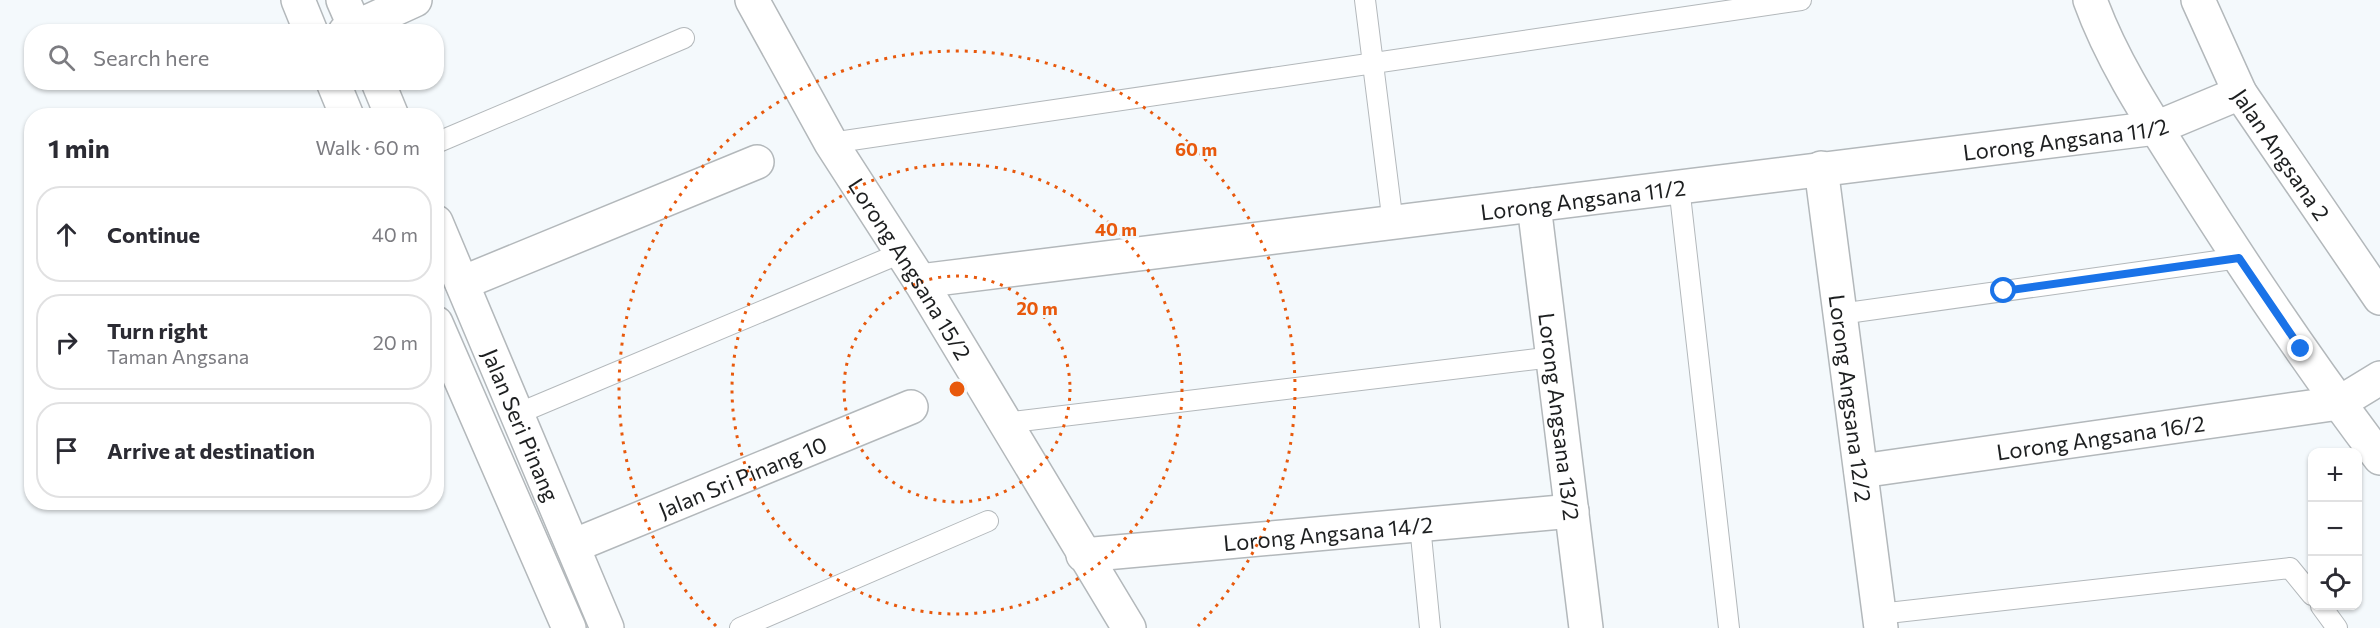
<!DOCTYPE html>
<meta charset="utf-8">
<style>
body{margin:0;font-family:Commissioner,sans-serif;background:#f7f7f7;color:#2b2b33}
.controls{position:absolute;right:18px;bottom:18px;display:grid;overflow:hidden;border-radius:12px;box-shadow:0 2px 4px #0004}
.controls button{width:54px;height:54px;display:grid;place-items:center;padding:0;border:0;border-bottom:2px solid #e1e1e2;background:#fff;color:#2b2b33;font:30px sans-serif}
.stop{position:absolute;width:18px;height:18px;margin:-14px;border:4px solid #1a73e8;border-radius:50%;background:#fff}
.stop.end{background:#1a73e8;border-color:#fff;box-shadow:0 2px 6px #0008}
.list{margin:0;padding:0;list-style:none}
h2{display:flex;justify-content:space-between;align-items:center;height:78px;margin:0;padding:0 24px;font-size:26px}
h2 small{font-size:20px;font-weight:400;color:#7c7c81}
.list li{display:grid;grid-template-columns:39px 1fr auto;gap:18px;align-items:center;box-sizing:border-box;height:96px;margin:0 12px 12px;padding:0 12px;border:2px solid #e1e1e2;border-radius:24px}
.list b{display:block;font-size:22px;white-space:nowrap}
.list p{margin:0;font-size:20px;white-space:nowrap;color:#7c7c81}
.list em{font-size:20px;font-style:normal;color:#7c7c81}
.icon{flex:none;width:33px;height:33px;fill:none;stroke:currentColor;stroke-width:2;stroke-linecap:round;stroke-linejoin:round}
.map{position:relative;flex:none;width:2380px;height:628px;overflow:hidden}
.search{position:absolute;background:#fff;box-shadow:0 2px 4px #0004;left:24px;top:24px;width:420px;height:66px;display:flex;align-items:center;gap:15px;box-sizing:border-box;padding:0 21px;border-radius:24px;color:#7c7c81;font-size:22px}
.panel{position:absolute;background:#fff;box-shadow:0 2px 4px #0004;left:24px;top:108px;width:420px;height:402px;border-radius:24px}
.map>svg:first-child{display:block}
.lines{fill:none;stroke-linecap:round;stroke-linejoin:round}
.lane-casing{stroke:#b3b8bb;stroke-width:22}
.street-casing{stroke:#b3b8bb;stroke-width:36}
.lane{stroke:#fff;stroke-width:20}
.street{stroke:#fff;stroke-width:33}
.route{stroke:#1a73e8;stroke-width:8}
.ring{fill:none;stroke:#e8590c;stroke-width:3;stroke-dasharray:3 6}
.labels{text-anchor:middle;dominant-baseline:central;stroke-width:6;stroke-linejoin:round;paint-order:stroke}
.street-label{font-size:22px;fill:#1d1f20;stroke:#f4f9fc}
.centre{fill:#e8590c;stroke:#f4f9fc;stroke-width:3}
.ring-label{font-size:18px;text-anchor:middle;font-weight:bold;fill:#e8590c;stroke:#f4f9fc;stroke-width:6;stroke-linejoin:round;paint-order:stroke}
</style>
<div class="map">
<svg width="2380" height="628" viewBox="0 0 2380 628">
<rect width="100%" height="100%" fill="#f4f9fc"/>
<g class="lines">
<defs>
<path id="lane" d="M1365,0L1393,224
M436,143L684,38
M831,143L1801,0
M1679,186L1729,628
M1840,314L2239,258
M517,414L901,253
M1004,423L1553,357
M1420,525L1430,628
M2321,606L2337,628
M1879,614L2290,568L2312,595
M740,628L988,521"/>
<g id="street">
<path d="M298,0L311,32"/>
<path d="M343,0L357,32"/>
<path id="s1" d="M752,0L831,143L920,281L1129,628"/>
<path d="M2090,0C2113,64 2153,123 2189,180C2249,275 2312,368 2380,458"/>
<path id="s2" d="M2198,0L2240,93L2380,298"/>
<path d="M345,32L415,0"/>
<path d="M333,82L347,116"/>
<path d="M378,82L392,116"/>
<path id="s3" d="M1821,168L1881,628"/>
<path id="s4" d="M1534,205L1586,628"/>
<path id="s5" d="M436,222L607,628"/>
<path id="s6" d="M920,281L2156,128L2240,93"/>
<path d="M462,283L757,162"/>
<path d="M436,323L569,628"/>
<path id="s7" d="M1861,471L2339,403L2380,378"/>
<path id="s8" d="M573,546L911,407"/>
<path id="s9" d="M1083,555L1572,511"/>
</g>
</defs>
<use href="#lane" class="lane-casing"/>
<use href="#street" class="street-casing"/>
<use href="#lane" class="lane"/>
<use href="#street" class="street"/>
</g>
<g class="lines">
<path class="route" d="M2004,291L2239,258L2301,349"/>
</g>
<g class="ring">
<circle cx="957" cy="389" r="113"/>
<circle cx="957" cy="389" r="225"/>
<path d="M716 626A338 338 0 1 1 1198 626"/>
</g>
<g class="labels">
<g class="street-label">
<text stroke="none"><textPath href="#s6" startOffset="1154">Lorong Angsana 11/2</textPath></text>
<text stroke="none"><textPath href="#s2" startOffset="176">Jalan Angsana 2</textPath></text>
<text stroke="none"><textPath href="#s6" startOffset="668">Lorong Angsana 11/2</textPath></text>
<text stroke="none"><textPath href="#s1" startOffset="312">Lorong Angsana 15/2</textPath></text>
<text stroke="none"><textPath href="#s3" startOffset="232">Lorong Angsana 12/2</textPath></text>
<text stroke="none"><textPath href="#s4" startOffset="213">Lorong Angsana 13/2</textPath></text>
<text stroke="none"><textPath href="#s5" startOffset="220">Jalan Seri Pinang</textPath></text>
<text stroke="none"><textPath href="#s7" startOffset="242">Lorong Angsana 16/2</textPath></text>
<text stroke="none"><textPath href="#s8" startOffset="183">Jalan Sri Pinang 10</textPath></text>
<text stroke="none"><textPath href="#s9" startOffset="246">Lorong Angsana 14/2</textPath></text>
</g>
</g>
<circle cx="957" cy="389" r="9" class="centre"/>
<g class="ring-label">
<text x="1196" y="156">60 m</text>
<text x="1116" y="236">40 m</text>
<text x="1037" y="315">20 m</text>
</g>
</svg>
<div class="controls">
<button>+</button>
<button>−</button>
<button><svg class="icon" aria-label="locate" viewBox="0 0 24 24"><circle cx="12" cy="12" r="6"/><path d="M12 2v4M12 18v4M2 12h4M18 12h4"/></svg></button>
</div>
<div class="stop" style="left:2004px;top:291px"></div>
<div class="stop end" style="left:2301px;top:349px"></div>
<div class="search"><svg class="icon" aria-label="search" viewBox="0 0 24 24"><circle cx="10" cy="10" r="6"/><path d="M15 15l6 6"/></svg>Search here</div>
<section class="panel">
<h2>1 min<small>Walk · 60 m</small></h2>
<ul class="list">
<li><svg class="icon" aria-label="ahead" viewBox="0 0 24 24"><path d="M12 20V5M6 11l6-6 6 6"/></svg><div><b>Continue</b></div><em>40 m</em></li>
<li><svg class="icon" aria-label="right" viewBox="0 0 24 24"><path d="M7 20v-9h11M14 6l5 5-5 5"/></svg><div><b>Turn right</b><p>Taman Angsana</p></div><em>20 m</em></li>
<li><svg class="icon" aria-label="arrive" viewBox="0 0 24 24"><path d="M6 21V4h12l-3 4 3 4H6"/></svg><div><b>Arrive at destination</b></div></li>
</ul>
</section>
</div>
